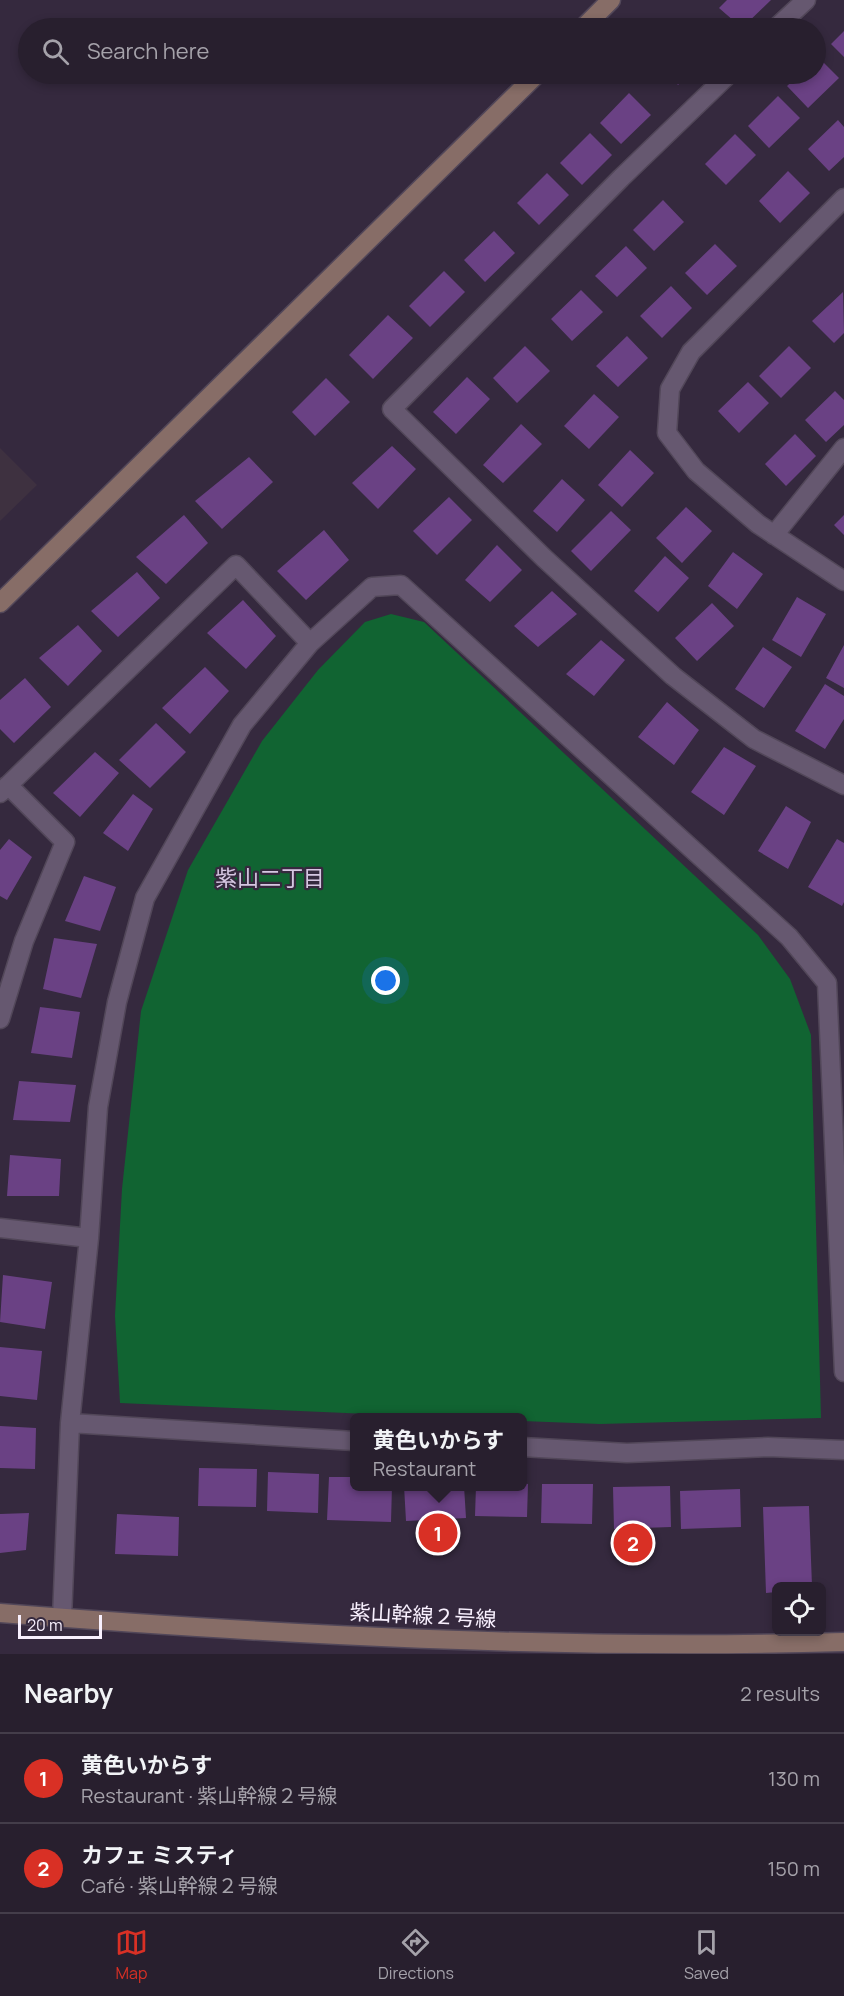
<!DOCTYPE html>
<meta charset="utf-8">
<style>
body{margin:0;font-family:Manrope,"Noto Sans JP",sans-serif;background:#302736;color:#f1f3f6}
.controls{position:absolute;right:18px;bottom:18px;display:grid;overflow:hidden;border-radius:9px;box-shadow:0 3px 9px #0003}
.controls button{width:54px;height:54px;display:grid;place-items:center;padding:0;border:0;border-bottom:2px solid #443d4a;background:#281f2e;color:#f1f3f6;font:30px sans-serif}
.scale{position:absolute;left:18px;bottom:15px;width:84px;box-sizing:border-box;padding-left:6px;border:3px solid #f8f0fe;border-top:0;font-size:16px;line-height:21px;white-space:nowrap;color:#f8f0fe;-webkit-text-stroke:4px #35293e;paint-order:stroke}
.you{position:absolute;left:386px;top:981px;width:21px;height:21px;margin:-15px;border:4px solid #fff;border-radius:50%;background:#1a73e8;box-shadow:0 0 0 9px #1a73e833}
.badge{display:grid;place-items:center;width:39px;height:39px;border-radius:50%;background:#d93025;color:#fff;font-size:20px;font-weight:700}
.pin{position:absolute;translate:-50% -50%;border:3px solid #fff;box-shadow:0 2px 6px #0006}
.popup{position:absolute;left:350px;top:1413px;width:177px;height:78px;box-sizing:border-box;display:grid;place-content:center;border-radius:9px;background:#281f2e;filter:drop-shadow(0 2px 4px #0005);font-size:20px;white-space:nowrap;color:#a5a2aa}
.popup b{font-size:22px;color:#f1f3f6}
.popup::after{content:'';position:absolute;left:50%;top:100%;margin-left:-12px;border:12px solid transparent;border-top-color:#281f2e}
.list{margin:0;padding:0;list-style:none}
h2{display:flex;justify-content:space-between;align-items:center;height:78px;margin:0;padding:0 24px;font-size:26px}
h2 small{font-size:20px;font-weight:400;color:#a5a2aa}
.list li{display:grid;grid-template-columns:39px 1fr auto;gap:18px;align-items:center;box-sizing:border-box;height:90px;padding:0 24px;border-top:2px solid #443d4a}
.list b{display:block;font-size:22px;white-space:nowrap}
.list p{margin:0;font-size:20px;white-space:nowrap;color:#a5a2aa}
.list em{font-size:20px;font-style:normal;color:#a5a2aa}
.icon{flex:none;width:33px;height:33px;fill:none;stroke:currentColor;stroke-width:2;stroke-linecap:round;stroke-linejoin:round}
.map{position:relative;flex:none;width:844px;height:1654px;overflow:hidden}
.search{position:absolute;background:#281f2e;box-shadow:0 3px 9px #0003;left:18px;right:18px;top:18px;height:66px;display:flex;align-items:center;gap:15px;box-sizing:border-box;padding:0 21px;border-radius:33px;color:#a5a2aa;font-size:22px}
.sheet{height:258px;background:#281f2e}
nav{display:flex;justify-content:space-around;align-items:center;box-sizing:border-box;height:84px;border-top:2px solid #443d4a;background:#281f2e;font-size:16px;color:#a5a2aa}
nav a{display:grid;justify-items:center;gap:3px}
nav .on{color:#d93025}
.map>svg:first-child{display:block}
.medical{fill:#3e3140}
.green{fill:#116432}
.building{fill:#6a4184}
.lines{fill:none;stroke-linecap:round;stroke-linejoin:round}
.street-casing{stroke:#524759;stroke-width:21}
.secondary-casing{stroke:#524759;stroke-width:21}
.street{stroke:#665870;stroke-width:18}
.secondary{stroke:#876d67;stroke-width:18}
.labels{text-anchor:middle;dominant-baseline:central;stroke-width:4.5;stroke-linejoin:round;paint-order:stroke}
.street-label{font-size:21px;fill:#f8f0fe;stroke:#35293e}
.neighbourhood-label{font-size:22px;fill:#d6c7e2;stroke:#35293e}
</style>
<div class="map">
<svg width="844" height="1654" viewBox="0 0 844 1654">
<rect width="100%" height="100%" fill="#35293e"/>
<path class="medical" d="M0,448L37,485L0,521Z"/>
<path class="green" d="M391,614L424,622L758,935L790,979L811,1035L821,1418L600,1424L522,1421V1418L437,1417L120,1403L115,1316L122,1189L141,1011L188,870L262,741L318,670L365,622Z"/>
<path class="building" d="M727,0H771L742,28L719,8Z
M844,31V57L831,44Z
M817,56L839,78L808,108L787,86L800,74H816Z
M668,74H690L678,85Z
M629,93L651,115L621,144L600,123Z
M778,96L800,118L769,148L748,126Z
M838,120L844,127V157L829,171L808,149Z
M590,133L612,155L582,185L560,163Z
M735,134L756,155L726,185L705,164Z
M788,171L810,193L780,223L759,201Z
M547,173L569,195L539,225L517,203Z
M663,200L684,222L654,251L633,230Z
M494,231L515,253L485,282L464,260Z
M715,244L737,266L707,295L685,273Z
M626,246L647,268L617,297L595,276Z
M444,271L465,292L430,327L409,306Z
M671,286L692,308L662,338L640,316Z
M581,290L603,312L572,341L551,319Z
M843,292L844,333L834,343L812,321Z
M388,315L413,338L373,379L349,355Z
M627,336L648,358L618,387L596,366Z
M525,346L550,371L517,403L493,378Z
M789,346L811,368L781,398L759,376Z
M467,377L490,399L456,434L433,412Z
M326,378L350,402L315,436L292,412Z
M748,382L769,403L739,433L718,411Z
M835,391L844,400V425L826,442L805,420Z
M594,394L619,417L589,449L564,426Z
M521,424L542,444L503,483L483,465Z
M795,434L816,456L786,486L765,464Z
M392,446L416,469L378,509L352,483Z
M630,450L654,473L622,507L598,485Z
M249,457L273,482L222,529L195,501Z
M562,479L585,500L557,532L533,511Z
M449,497L472,520L437,555L413,531Z
M686,507L712,531L682,563L656,538Z
M611,511L631,530L591,571L571,551Z
M184,515L208,543L166,584L136,557Z
M844,515V535L834,525Z
M324,530L349,560L306,600L277,571Z
M497,545L522,570L490,602L465,580Z
M733,552L763,574L737,609L708,586Z
M665,556L689,578L658,612L634,591Z
M137,572L160,598L118,637L91,611Z
M552,591L577,614L538,647L514,626Z
M797,597L826,614L801,657L772,640Z
M243,600L276,636L246,669L207,633Z
M712,603L734,626L697,661L675,638Z
M78,625L102,651L68,686L39,658Z
M601,640L625,660L594,696L566,674Z
M844,645V688L826,678Z
M763,647L792,667L764,708L735,689Z
M205,667L229,691L190,734L162,708Z
M25,678L51,707L14,743L0,729V700Z
M825,684L844,696V719L825,749L795,731Z
M667,702L699,730L674,765L638,737Z
M156,723L186,752L150,788L119,760Z
M724,747L756,766L724,815L691,792Z
M95,752L119,773L80,817L53,793Z
M133,794L153,809L128,851L103,833Z
M786,806L811,822L788,869L758,851Z
M9,839L32,857L7,900L0,896V850Z
M837,839L844,843V902L842,906L808,887Z
M84,876L116,887L100,931L65,921Z
M54,938L97,944L81,998L43,989Z
M40,1007L80,1012L72,1058L31,1053Z
M19,1081L76,1085L70,1122L13,1120Z
M10,1155L61,1159L59,1196H7Z
M3,1275L52,1282L45,1329L0,1322Z
M0,1347L42,1351L37,1400L0,1396Z
M0,1426L36,1428L35,1469L0,1468Z
M199,1468L257,1469L256,1507L198,1506Z
M268,1472L319,1474L318,1513L267,1511Z
M329,1477H354V1486H392L391,1522L327,1520Z
M522,1483L528,1484L527,1517L475,1516L476,1486H522Z
M542,1484H593L592,1524L541,1523Z
M404,1486H464L466,1518L406,1521Z
M670,1486L671,1527L614,1529L613,1487Z
M740,1489L741,1527L681,1529L680,1491Z
M809,1506L812,1586H776V1592L766,1593L763,1507Z
M29,1513L26,1550L0,1553V1514Z
M117,1514L179,1517L178,1556L115,1554Z"/>
<g class="lines">
<defs>
<path id="street" d="M776,28L806,0
M729,74L621,178L392,409L544,558L673,676L754,739L844,785
M844,198L691,352L670,389L667,433L696,471L758,524L844,581
M774,535L844,448
M0,793L236,565L310,643
M0,1019L24,941L65,842L8,785
M0,1228L89,1238
M70,1423L354,1441
M522,1447L627,1453L768,1447L844,1450
M62,1618L70,1423L89,1238L98,1107L117,1002L145,898L242,725L310,643L372,587L401,585L789,937L827,983L844,1372"/>
<path id="secondary" d="M583,28L611,0
M0,603L537,74
M0,1613C280,1635 563,1650 844,1642"/>
</defs>
<use href="#street" class="street-casing"/>
<use href="#secondary" class="secondary-casing"/>
<use href="#street" class="street"/>
<use href="#secondary" class="secondary"/>
</g>
<g class="labels">
<g class="street-label">
<text transform="translate(423 1615) rotate(3)">紫山幹線２号線</text>
</g>
<g class="neighbourhood-label">
<text x="270" y="878">紫山二丁目</text>
</g>
</g>
</svg>
<div class="controls">
<button><svg class="icon" aria-label="locate" viewBox="0 0 24 24"><circle cx="12" cy="12" r="6"/><path d="M12 2v4M12 18v4M2 12h4M18 12h4"/></svg></button>
</div>
<div class="scale">20 m</div>
<div class="you"></div>
<div class="pin badge" style="left:438px;top:1533px">1</div>
<div class="popup"><b>黄色いからす</b>Restaurant</div>
<div class="pin badge" style="left:633px;top:1543px">2</div>
<div class="search"><svg class="icon" aria-label="search" viewBox="0 0 24 24"><circle cx="10" cy="10" r="6"/><path d="M15 15l6 6"/></svg>Search here</div>
</div>
<section class="sheet">
<h2>Nearby<small>2 results</small></h2>
<ul class="list">
<li><span class="badge">1</span><div><b>黄色いからす</b><p>Restaurant · 紫山幹線２号線</p></div><em>130 m</em></li>
<li><span class="badge">2</span><div><b>カフェ ミスティ</b><p>Café · 紫山幹線２号線</p></div><em>150 m</em></li>
</ul>
</section>
<nav>
<a class="on"><svg class="icon" aria-label="map" viewBox="0 0 24 24"><path d="M3 6l6-2 6 2 6-2v14l-6 2-6-2-6 2zM9 4v14M15 6v14"/></svg>Map</a>
<a><svg class="icon" aria-label="directions" viewBox="0 0 24 24"><path d="M12 3l9 9-9 9-9-9zM9 14v-3h6M13 9l2 2-2 2"/></svg>Directions</a>
<a><svg class="icon" aria-label="saved" viewBox="0 0 24 24"><path d="M7 4h10v16l-5-4-5 4z"/></svg>Saved</a>
</nav>
